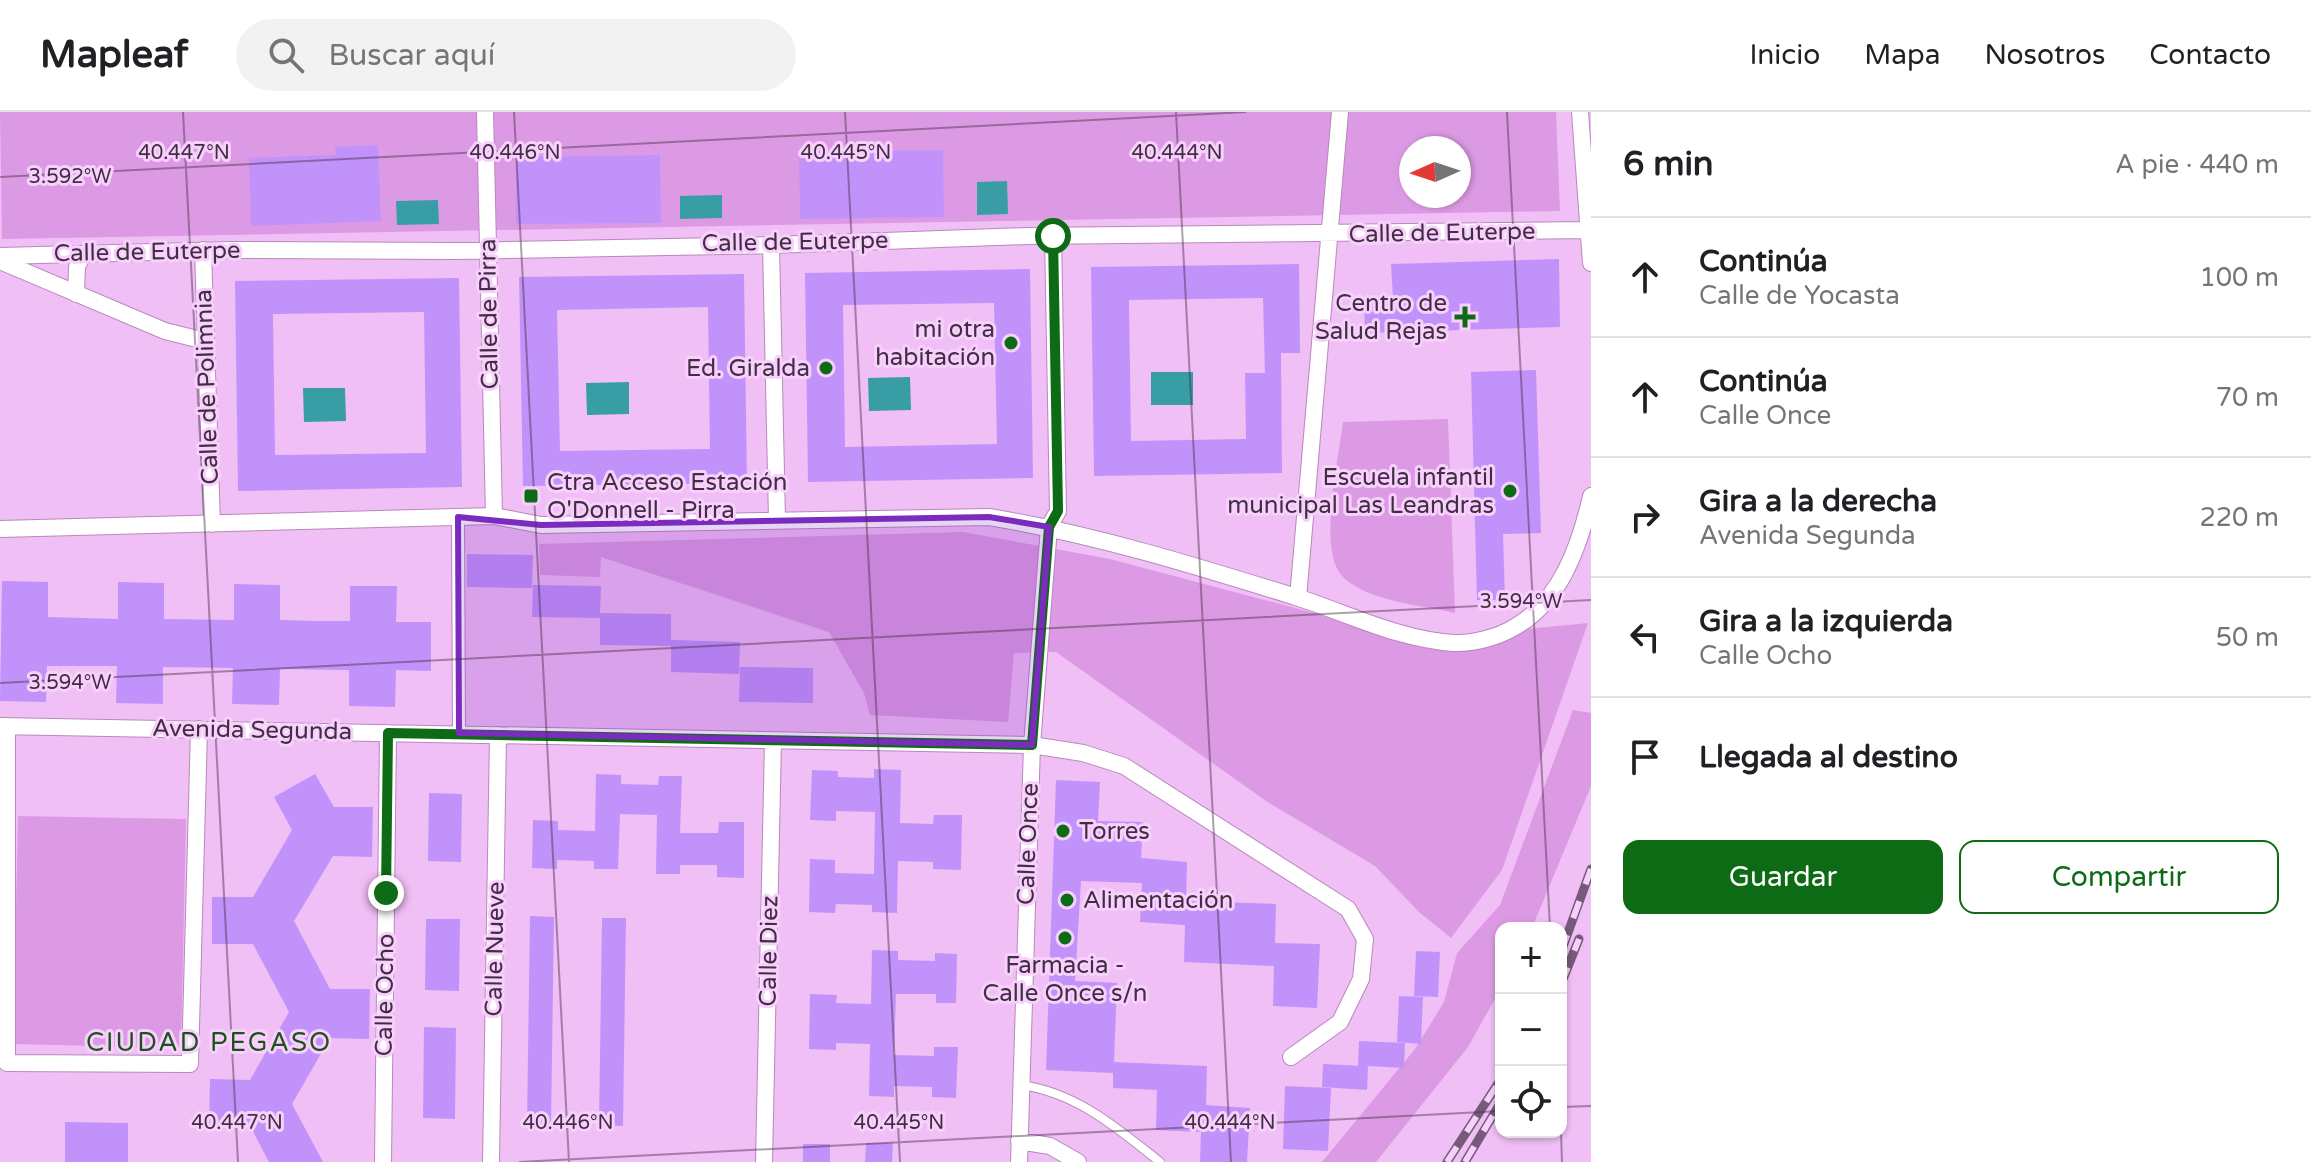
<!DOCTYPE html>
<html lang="es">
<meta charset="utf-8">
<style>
body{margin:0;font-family:"Varela Round",sans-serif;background:#f2f2f2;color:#202124}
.controls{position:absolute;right:24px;bottom:24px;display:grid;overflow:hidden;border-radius:16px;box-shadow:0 2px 6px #0004}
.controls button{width:72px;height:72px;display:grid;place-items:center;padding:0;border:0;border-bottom:2px solid #e0e0e0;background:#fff;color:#202124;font:40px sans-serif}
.compass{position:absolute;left:1399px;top:24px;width:72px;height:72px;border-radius:50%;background:#fff;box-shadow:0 2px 6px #0004;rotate:267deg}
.stop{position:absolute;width:24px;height:24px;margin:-18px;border:6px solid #0e6b15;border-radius:50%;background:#fff}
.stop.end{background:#0e6b15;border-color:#fff;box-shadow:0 2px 8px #0008}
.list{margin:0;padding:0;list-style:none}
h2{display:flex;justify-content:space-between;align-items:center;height:104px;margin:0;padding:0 32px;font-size:34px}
h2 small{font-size:26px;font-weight:400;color:#757577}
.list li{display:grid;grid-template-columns:52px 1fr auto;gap:24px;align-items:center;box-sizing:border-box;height:120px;padding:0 32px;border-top:2px solid #e0e0e0}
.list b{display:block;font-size:30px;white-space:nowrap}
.list p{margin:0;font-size:26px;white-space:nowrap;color:#757577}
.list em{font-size:26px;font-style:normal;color:#757577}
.actions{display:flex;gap:16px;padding:24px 32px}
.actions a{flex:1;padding:18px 0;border:2px solid #0e6b15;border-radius:16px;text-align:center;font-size:28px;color:#0e6b15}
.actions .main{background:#0e6b15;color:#fff}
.icon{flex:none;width:44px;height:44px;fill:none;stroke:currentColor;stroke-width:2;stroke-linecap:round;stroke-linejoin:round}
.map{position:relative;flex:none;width:1591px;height:1050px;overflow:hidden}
header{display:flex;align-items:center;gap:48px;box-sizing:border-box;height:112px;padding:0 40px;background:#fff;border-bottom:2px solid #e0e0e0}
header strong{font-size:38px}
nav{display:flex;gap:44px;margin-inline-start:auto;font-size:28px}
.search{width:560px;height:72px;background:#f2f2f2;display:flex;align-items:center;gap:20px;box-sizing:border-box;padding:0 28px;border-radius:44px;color:#757577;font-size:30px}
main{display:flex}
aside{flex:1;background:#fff}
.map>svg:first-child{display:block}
.green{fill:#dd9ae4;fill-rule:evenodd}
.water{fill:#399da5}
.building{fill:#c193fa;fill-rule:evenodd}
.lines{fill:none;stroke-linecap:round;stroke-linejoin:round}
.service-casing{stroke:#b889bc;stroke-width:10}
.pedestrian-casing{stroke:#b889bc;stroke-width:14}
.minor-casing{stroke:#b889bc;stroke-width:18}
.service{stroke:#fff;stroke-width:8}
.pedestrian{stroke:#fff;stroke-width:12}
.minor{stroke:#fff;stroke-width:16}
.rail-casing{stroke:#765a79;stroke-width:9}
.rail{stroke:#f8d0fc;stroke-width:6;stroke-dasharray:18;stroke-linecap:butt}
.route{stroke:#0e6b15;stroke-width:10}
.marked{fill:#7b2cbf;fill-opacity:0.2;stroke:#7b2cbf;stroke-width:6;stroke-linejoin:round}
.ticks{fill:none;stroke:#422e44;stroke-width:2;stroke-opacity:0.45}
.poi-dot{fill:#0e6b15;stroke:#f8d0fc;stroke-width:3}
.labels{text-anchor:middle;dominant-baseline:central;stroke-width:6;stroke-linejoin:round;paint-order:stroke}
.street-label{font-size:24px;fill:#422e44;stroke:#f8d0fc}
.poi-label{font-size:24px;fill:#422e44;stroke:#f8d0fc;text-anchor:end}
.neighbourhood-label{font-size:26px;letter-spacing:2px;fill:#1c511d;stroke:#f8d0fc}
.ticks-label{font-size:20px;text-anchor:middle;fill:#422e44;stroke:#f8d0fc;stroke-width:6;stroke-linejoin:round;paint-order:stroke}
</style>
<header>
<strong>Mapleaf</strong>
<div class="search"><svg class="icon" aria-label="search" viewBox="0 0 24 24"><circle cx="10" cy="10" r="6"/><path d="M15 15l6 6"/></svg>Buscar aquí</div>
<nav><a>Inicio</a><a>Mapa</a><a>Nosotros</a><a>Contacto</a></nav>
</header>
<main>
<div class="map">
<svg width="1591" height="1050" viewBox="0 0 1591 1050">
<rect width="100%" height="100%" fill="#f0bff5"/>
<path class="green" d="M0,0H1556L1560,99L2,127ZM1411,36H1459V84H1411Z
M1448,307L1455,501C1422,493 1370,490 1344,466C1316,441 1339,346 1343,310Z
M963,420L1110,447L1416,528L1588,511L1502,758L1451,826L1419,800L1375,754L1266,689L1056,540L1014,541L1008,610L870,603L864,581L829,520L601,445L600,465L540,463L539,432Z
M1573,598L1591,601V674L1532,816H1501V876L1468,935L1376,1050H1322L1415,937L1444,890L1457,841L1500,793Z
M18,704L186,707L181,936L13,932Z"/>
<path class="water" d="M1007,69L1008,102L977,103V70Z
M722,83V106L680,107V84Z
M438,88L439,112L397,113L396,89Z
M1193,260V293H1151V260Z
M910,265L911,298L869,299L868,266Z
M629,270V302L587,303L586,271Z
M303,276H345L346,309L304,310Z"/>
<path class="building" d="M378,33L381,109L251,114L249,46L336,43L335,35Z
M943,38L944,105L800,107L799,40Z
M660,43L661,111L516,112V45Z
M1559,147L1560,215L1365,221L1364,187L1393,186L1391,152Z
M1299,152L1300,241H1281L1282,361L1094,364L1091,155ZM1263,186L1265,261H1245L1246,327L1131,329L1129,188Z
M1030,157L1033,366L808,370L805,161ZM994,191L997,332L845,335L843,193Z
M744,162L747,371L523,374L519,165ZM708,195L710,337L560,339L557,198Z
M459,166L462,375L238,379L235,169ZM424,200L426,341L275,343L273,202Z
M1536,258L1541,421L1503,422L1505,488H1477L1471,260Z
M467,442L533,443L532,476L467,475Z
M2,469L48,470V505L118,507V470L164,471V507L234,508V472L280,473V508L315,509H350V474H397L396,510H431V559L396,558L395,595L349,594V558L280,557L279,593L232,592L233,556L163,555V592L116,591L117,554H47L46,590L0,589Z
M533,473L601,474L600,501L671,502V534L600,533V506L532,505Z
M671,528L740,530L739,562L671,560Z
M740,555L813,556V591L739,590Z
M874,657L901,658L900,711L933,712L934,703H962L961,758L933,757V750L898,749L897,801L872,800V793L836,792L835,801L809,800L810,747L835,748V761L874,762L875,700L836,699V709L810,708L812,658L838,659V665L874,666Z
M315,662L334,695H373L372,745L333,744L294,809L330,877H370L369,927L330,926L292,992L323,1050H269L250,1014H209L210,967L250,968L289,900L253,832H212V785H253L292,718L274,685Z
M596,662L621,663V672L658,673L659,664H682L680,721H718L719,710H744V766L717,765V753H680V762H656L657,703L620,702L618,757H594V749L557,748V757L532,756L533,708L558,709V718L595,719Z
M1056,668L1100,670L1098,709L1143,710L1141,746L1187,750L1186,789L1276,792L1275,831L1320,832L1317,896L1273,894L1274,854L1184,850L1185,813L1140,810L1142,771L1081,769L1075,869L1117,871L1114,950L1207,954L1206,993L1250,996L1247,1050H1200L1201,1020L1156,1018L1157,978L1113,976V961L1046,958Z
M429,681L462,682L461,750L428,749Z
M530,804L554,805L551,1012H527Z
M602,806H626L623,1014L599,1013Z
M426,807H460L459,879L425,878Z
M872,838L898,839V848L935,849V841L957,842L956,891H936V882H896L894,943L934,944V935H958L956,986L932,985V975L894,974V985L869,984L870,932L836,931V938L809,937L810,882L837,883L836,891L871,892Z
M1416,839L1440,840L1438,885L1414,884Z
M1399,884L1423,885L1421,932L1397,930Z
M424,915L456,916L455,1007L423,1006Z
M1359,929L1405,931L1404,956L1368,954L1367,978L1322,975L1323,952L1365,954H1358Z
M1285,974L1331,976L1328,1039L1283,1037Z
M65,1010L128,1011V1050H65Z
M866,1031H893L892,1050H865Z
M803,1032H830V1050H803Z"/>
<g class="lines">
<defs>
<path id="service" d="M1020,973C1076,980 1117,1016 1160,1050"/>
<path id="pedestrian" d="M458,405L459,621"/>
<path id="minor" d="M485,0L494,404
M1580,0L1591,151
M771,133L777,408
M203,138L212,412
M0,144L232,138L457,139L771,133L1028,124L1589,118
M0,149L165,219L205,229
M76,182L77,155L83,142
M0,417L494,404L541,413L989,405C1093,422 1196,454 1296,485C1347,501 1400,528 1454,531C1472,532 1498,525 1513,516C1560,491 1580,433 1591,384
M1298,486L1340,0
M0,614L1032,633L1083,641L1124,654L1348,797L1365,827L1361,867L1340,910L1291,945
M7,614V951L190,952L199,617
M1019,1029L1050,1034L1078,1050
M383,1050L388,621
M491,1050L498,623
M764,1050L773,628
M1019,1050L1032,633L1049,415L1058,399L1053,124"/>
</defs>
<use href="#service" class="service-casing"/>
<use href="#pedestrian" class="pedestrian-casing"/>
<use href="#minor" class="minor-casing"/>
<use href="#service" class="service"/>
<use href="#pedestrian" class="pedestrian"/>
<use href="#minor" class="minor"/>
<defs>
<path id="rail" d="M1561,840L1591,757
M1561,872L1579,827
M1447,1050L1501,967
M1465,1050L1501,990"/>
</defs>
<use href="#rail" class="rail-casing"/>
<use href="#rail" class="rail"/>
</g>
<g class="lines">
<path class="route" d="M386,781L388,621L1032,633L1049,415L1058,399L1053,124"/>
</g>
<path class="marked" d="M458,405L541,413L989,405L1049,415L1032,633L459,621Z"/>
<path class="ticks" d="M183,0L238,1050M514,0L569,1050M845,0L900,1050M1176,0L1231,1050M1507,0L1550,816M0,65L1246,0M0,571L1591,488M1561,995L1591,994M1561,1020L1562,1050M519,1050L1501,999"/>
<g class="poi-dot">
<path d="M1461 193h8v8h8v8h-8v8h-8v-8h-8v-8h8z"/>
<circle cx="1011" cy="231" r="8"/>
<circle cx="826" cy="256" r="8"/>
<circle cx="1510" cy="379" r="8"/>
<rect x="523" y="376" width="16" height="16" rx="4"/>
<circle cx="1063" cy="719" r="8"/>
<circle cx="1067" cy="788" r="8"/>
<circle cx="1065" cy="826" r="8"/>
</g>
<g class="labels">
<g class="street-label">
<text transform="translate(1442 121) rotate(-1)">Calle de Euterpe</text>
<text transform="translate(795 130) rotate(-1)">Calle de Euterpe</text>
<text transform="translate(147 140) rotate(-1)">Calle de Euterpe</text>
<text transform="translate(489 202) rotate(-91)">Calle de Pirra</text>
<text transform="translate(207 275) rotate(-92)">Calle de Polimnia</text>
<text transform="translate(252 618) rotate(1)">Avenida Segunda</text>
<text transform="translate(1028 732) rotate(-88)">Calle Once</text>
<text transform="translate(495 837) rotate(-89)">Calle Nueve</text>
<text transform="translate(769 839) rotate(-89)">Calle Diez</text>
<text transform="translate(385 883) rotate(-89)">Calle Ocho</text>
</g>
<g class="poi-label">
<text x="1447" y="191">Centro de<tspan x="1447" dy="28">Salud Rejas</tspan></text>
<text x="995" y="217">mi otra<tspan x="995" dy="28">habitación</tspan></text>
<text x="810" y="256">Ed. Giralda</text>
<text x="1494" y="365">Escuela infantil<tspan x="1494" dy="28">municipal Las Leandras</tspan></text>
<text x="547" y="370" text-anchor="start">Ctra Acceso Estación<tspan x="547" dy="28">O'Donnell - Pirra</tspan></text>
<text x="1079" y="719" text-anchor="start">Torres</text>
<text x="1083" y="788" text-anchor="start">Alimentación</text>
<text x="1065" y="853" text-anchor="middle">Farmacia -<tspan x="1065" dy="28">Calle Once s/n</tspan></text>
</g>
<g class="neighbourhood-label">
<text x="209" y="930">CIUDAD PEGASO</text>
</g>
</g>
<g class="ticks-label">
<text x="184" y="47">40.447°N</text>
<text x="515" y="47">40.446°N</text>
<text x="846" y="47">40.445°N</text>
<text x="1177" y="47">40.444°N</text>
<text x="70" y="71">3.592°W</text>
<text x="1521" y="496">3.594°W</text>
<text x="70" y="577">3.594°W</text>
<text x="237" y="1017">40.447°N</text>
<text x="568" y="1017">40.446°N</text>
<text x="899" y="1017">40.445°N</text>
<text x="1230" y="1017">40.444°N</text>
</g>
</svg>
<div class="controls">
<button>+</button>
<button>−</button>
<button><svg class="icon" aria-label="locate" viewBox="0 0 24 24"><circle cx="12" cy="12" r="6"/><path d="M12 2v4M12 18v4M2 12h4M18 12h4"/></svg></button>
</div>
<svg class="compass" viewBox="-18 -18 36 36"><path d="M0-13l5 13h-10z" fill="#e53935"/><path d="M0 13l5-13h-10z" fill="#757577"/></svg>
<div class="stop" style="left:1053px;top:124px"></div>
<div class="stop end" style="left:386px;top:781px"></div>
</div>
<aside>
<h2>6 min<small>A pie · 440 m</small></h2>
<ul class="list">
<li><svg class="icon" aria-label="ahead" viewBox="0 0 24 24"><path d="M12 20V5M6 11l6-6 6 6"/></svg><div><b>Continúa</b><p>Calle de Yocasta</p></div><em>100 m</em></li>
<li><svg class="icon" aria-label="ahead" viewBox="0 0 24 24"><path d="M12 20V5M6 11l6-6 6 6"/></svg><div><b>Continúa</b><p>Calle Once</p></div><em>70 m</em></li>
<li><svg class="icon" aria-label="right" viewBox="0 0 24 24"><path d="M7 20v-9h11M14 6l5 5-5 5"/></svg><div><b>Gira a la derecha</b><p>Avenida Segunda</p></div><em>220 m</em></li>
<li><svg class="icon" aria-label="left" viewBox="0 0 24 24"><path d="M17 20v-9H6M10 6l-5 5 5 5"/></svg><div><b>Gira a la izquierda</b><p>Calle Ocho</p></div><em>50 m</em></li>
<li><svg class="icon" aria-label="arrive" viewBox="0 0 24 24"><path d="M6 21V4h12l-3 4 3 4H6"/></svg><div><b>Llegada al destino</b></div></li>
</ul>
<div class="actions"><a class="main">Guardar</a><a>Compartir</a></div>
</aside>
</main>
